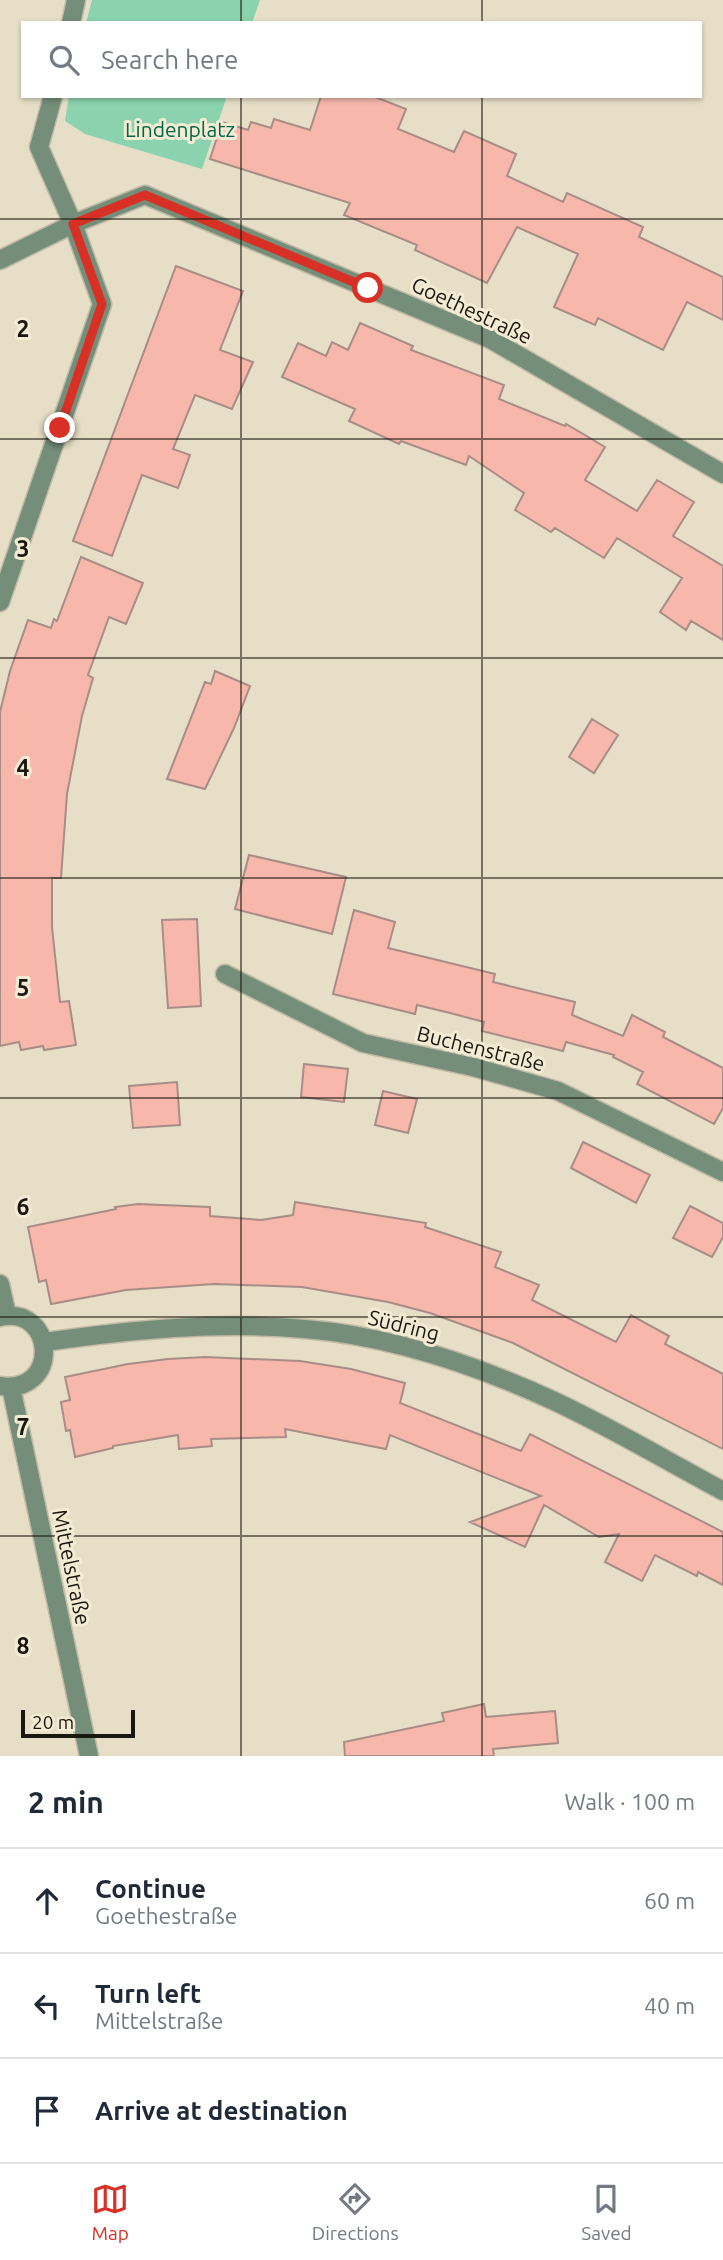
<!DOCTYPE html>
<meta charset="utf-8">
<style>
body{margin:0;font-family:Ubuntu,sans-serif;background:#f6f6f7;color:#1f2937}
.scale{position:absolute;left:21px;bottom:18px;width:114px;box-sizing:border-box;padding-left:7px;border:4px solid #1a170f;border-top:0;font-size:19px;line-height:24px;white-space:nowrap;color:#1a170f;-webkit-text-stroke:5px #f3ebd3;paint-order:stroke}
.stop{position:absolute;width:21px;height:21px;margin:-16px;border:5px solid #d93025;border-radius:50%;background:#fff}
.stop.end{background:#d93025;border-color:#fff;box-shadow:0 2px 7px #0008}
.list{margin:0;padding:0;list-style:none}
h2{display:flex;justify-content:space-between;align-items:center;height:91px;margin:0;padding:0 28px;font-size:30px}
h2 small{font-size:23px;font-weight:400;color:#747a83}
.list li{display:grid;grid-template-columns:46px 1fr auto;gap:21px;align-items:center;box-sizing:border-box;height:105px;padding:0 28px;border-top:2px solid #e0e1e3}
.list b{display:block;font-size:26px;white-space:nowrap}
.list p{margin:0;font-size:23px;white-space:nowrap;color:#747a83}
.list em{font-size:23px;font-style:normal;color:#747a83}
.icon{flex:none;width:38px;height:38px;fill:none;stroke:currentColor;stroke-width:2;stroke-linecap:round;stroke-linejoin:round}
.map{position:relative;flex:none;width:723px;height:1756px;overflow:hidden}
.search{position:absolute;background:#fff;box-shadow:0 2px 5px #0004;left:21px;right:21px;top:21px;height:77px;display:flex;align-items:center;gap:18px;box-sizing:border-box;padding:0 24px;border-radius:0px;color:#747a83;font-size:26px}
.sheet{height:406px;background:#fff}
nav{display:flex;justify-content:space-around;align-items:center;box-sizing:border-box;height:98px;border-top:2px solid #e0e1e3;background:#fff;font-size:19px;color:#747a83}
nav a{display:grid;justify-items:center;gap:4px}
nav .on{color:#d93025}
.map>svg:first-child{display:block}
.green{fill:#8ad3ae}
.building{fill:#f7b7ab;stroke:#a88d87;stroke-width:2}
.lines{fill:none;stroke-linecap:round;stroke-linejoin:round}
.minor-casing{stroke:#c1baa5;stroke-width:21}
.minor{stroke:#748e79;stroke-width:18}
.route{stroke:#d93025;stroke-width:9}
.grid{fill:none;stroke:#1a170f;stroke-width:2;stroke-opacity:0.55}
.labels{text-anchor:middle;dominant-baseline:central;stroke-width:6;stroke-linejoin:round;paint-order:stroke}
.park-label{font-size:21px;fill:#006744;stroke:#f3ebd3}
.street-label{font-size:21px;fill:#1a170f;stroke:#f3ebd3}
.grid-label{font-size:23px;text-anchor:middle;font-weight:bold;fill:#1a170f;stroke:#f3ebd3;stroke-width:6;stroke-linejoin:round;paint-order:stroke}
</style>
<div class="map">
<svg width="723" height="1756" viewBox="0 0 723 1756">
<rect width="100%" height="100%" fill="#e6dec6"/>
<path class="green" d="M92,0H260L252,23H86Z
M69,96H227L202,169L85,134L65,121Z"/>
<path class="building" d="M321,96H373L406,109L398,129L454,152L464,131L516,154L507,176L563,202L567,193L643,227L639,237L723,277V320L687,302L663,350L598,318L595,325L554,307L578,254L517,227L487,283L415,250L417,245L344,215L350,203L210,159L222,122L248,130L251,122L271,128L274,119L310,130Z
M176,266L243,291L220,350L253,362L232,409L195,395L173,449L190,455L178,488L142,475L112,556L73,541Z
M360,323L413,346L411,350L504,385L499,399L565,426L566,424L605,447L585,480L637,511L657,480L694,502L673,536L723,566V640L691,621L686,630L660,612L682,578L617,538L604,558L555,528L551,532L515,510L524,493L469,456L466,465L401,441L399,444L349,421L355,409L282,377L298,343L326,356L332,342L348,350Z
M81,557L143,583L126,624L109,617L88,675L93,678L82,716L67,794L61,878H52V927L60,1002L69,1001L76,1045L44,1050L43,1046L21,1050L19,1042L0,1046V712L10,671L28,620L51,628L54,619L57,621Z
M215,671L250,686L234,728L205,789L167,779L205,682L211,684Z
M592,719L618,735L594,773L569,757Z
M249,855L346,877L332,934L235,909Z
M354,910L395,922L388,948L495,974L493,982L575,1002L572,1015L623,1036L632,1015L665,1032L663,1037L723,1068V1108L714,1124L637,1084L643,1072L613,1057L614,1055L566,1042L563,1051L482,1031L484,1022L450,1013L417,1005L415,1014L333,994Z
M197,919L201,1006L168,1008L162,920Z
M304,1064L348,1069L344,1102L301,1097Z
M177,1082L180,1125L133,1128L129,1086Z
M383,1091L417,1099L408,1133L375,1125Z
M583,1142L650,1175L636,1203L571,1168Z
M295,1202L426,1223L425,1227L501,1252L495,1267L539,1285L532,1300L616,1342L631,1315L669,1336L665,1344L723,1374V1449L513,1343L430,1313L388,1302L302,1287L214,1284L126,1290L51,1304L46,1280L39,1282L28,1227L116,1209L115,1207L138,1204L210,1207V1216L261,1220L293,1215Z
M690,1206L723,1223V1237L712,1257L673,1238Z
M205,1357L300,1361L351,1369L405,1383L400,1403L521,1451L530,1434L723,1532V1585L698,1572L697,1576L655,1555L642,1581L605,1562L619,1534L599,1537L544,1505L525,1547L470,1522L541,1496L390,1435L386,1449L285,1429L286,1437L211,1439L212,1446L179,1449L178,1435L113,1446V1448L75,1457L70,1430L66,1431L61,1402L70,1400L65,1377L128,1364L168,1359Z
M484,1704L486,1717L555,1711L558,1743L493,1749L494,1756H345L344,1742L444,1721L442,1713Z"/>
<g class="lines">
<defs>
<path id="minor" d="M71,23L76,0
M0,260L73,224L145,195L490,339L723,474
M0,602L102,304L73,224L39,147L53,96
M225,974L363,1043L473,1067L558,1091L723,1172
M0,1284L7,1315
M0,1317C56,1305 61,1395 0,1386
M45,1342C130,1330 218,1321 305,1329C390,1336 476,1365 554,1401C612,1428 667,1461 723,1491
M11,1387L89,1756"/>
</defs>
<use href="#minor" class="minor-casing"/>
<use href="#minor" class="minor"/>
</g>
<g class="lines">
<path class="route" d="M60,428L102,304L73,224L145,195L368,288"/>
</g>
<path class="grid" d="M241,0V23M482,0V23M241,96V1756M482,96V1756M0,219H723M0,439H723M0,658H723M0,878H723M0,1098H723M0,1317H723M0,1536H723"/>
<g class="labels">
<g class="park-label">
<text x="180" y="129">Lindenplatz</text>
</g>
<g class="street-label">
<text transform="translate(472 310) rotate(25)">Goethestraße</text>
<text transform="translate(481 1048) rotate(14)">Buchenstraße</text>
<text transform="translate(404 1325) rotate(14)">Südring</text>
<text transform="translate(72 1567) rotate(78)">Mittelstraße</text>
</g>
</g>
<g class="grid-label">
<text x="23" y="337">2</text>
<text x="23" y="557">3</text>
<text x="23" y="776">4</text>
<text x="23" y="996">5</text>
<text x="23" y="1215">6</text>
<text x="23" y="1435">7</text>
<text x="23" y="1654">8</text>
</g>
</svg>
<div class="scale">20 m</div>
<div class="stop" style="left:368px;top:288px"></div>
<div class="stop end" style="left:60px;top:428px"></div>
<div class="search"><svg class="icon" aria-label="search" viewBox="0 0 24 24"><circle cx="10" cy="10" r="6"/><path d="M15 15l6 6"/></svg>Search here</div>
</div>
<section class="sheet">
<h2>2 min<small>Walk · 100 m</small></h2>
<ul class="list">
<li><svg class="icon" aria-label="ahead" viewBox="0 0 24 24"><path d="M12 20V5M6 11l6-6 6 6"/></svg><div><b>Continue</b><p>Goethestraße</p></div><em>60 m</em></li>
<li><svg class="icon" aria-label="left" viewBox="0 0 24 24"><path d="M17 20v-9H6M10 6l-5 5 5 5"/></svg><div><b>Turn left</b><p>Mittelstraße</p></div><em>40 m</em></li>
<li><svg class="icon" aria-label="arrive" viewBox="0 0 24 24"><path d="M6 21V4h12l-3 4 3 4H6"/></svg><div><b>Arrive at destination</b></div></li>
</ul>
</section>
<nav>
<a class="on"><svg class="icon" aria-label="map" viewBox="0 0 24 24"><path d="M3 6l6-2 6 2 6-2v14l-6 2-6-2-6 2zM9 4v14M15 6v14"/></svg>Map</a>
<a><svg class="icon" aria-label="directions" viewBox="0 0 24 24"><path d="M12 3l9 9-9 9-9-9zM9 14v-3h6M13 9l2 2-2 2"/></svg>Directions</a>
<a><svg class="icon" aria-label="saved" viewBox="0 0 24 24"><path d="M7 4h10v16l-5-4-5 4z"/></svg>Saved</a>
</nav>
